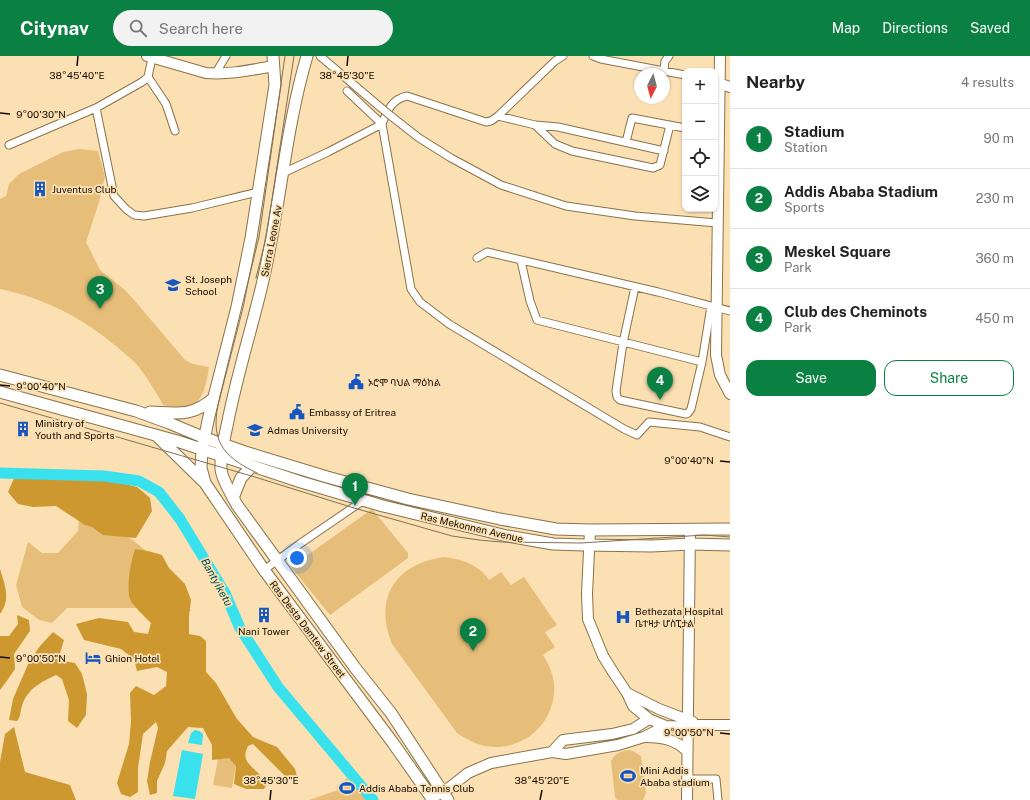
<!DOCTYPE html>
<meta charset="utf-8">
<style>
body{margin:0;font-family:"Public Sans","Noto Sans Ethiopic",sans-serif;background:#f2f2f2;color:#222}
.controls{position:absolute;right:12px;top:12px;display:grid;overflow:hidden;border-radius:8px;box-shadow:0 1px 3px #0004}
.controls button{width:36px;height:36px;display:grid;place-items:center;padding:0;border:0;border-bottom:1px solid #e0e0e0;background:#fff;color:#222;font:20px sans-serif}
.compass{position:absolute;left:634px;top:12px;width:36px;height:36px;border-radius:50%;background:#fff;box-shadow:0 1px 3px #0004;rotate:186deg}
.you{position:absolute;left:297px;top:502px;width:14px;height:14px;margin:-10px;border:3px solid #fff;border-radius:50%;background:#1a73e8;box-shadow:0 0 0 6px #1a73e833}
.badge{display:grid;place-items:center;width:26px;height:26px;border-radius:50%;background:#0b8043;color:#fff;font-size:13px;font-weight:700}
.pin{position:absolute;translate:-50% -33px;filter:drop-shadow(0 1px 2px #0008)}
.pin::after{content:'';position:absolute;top:21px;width:14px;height:12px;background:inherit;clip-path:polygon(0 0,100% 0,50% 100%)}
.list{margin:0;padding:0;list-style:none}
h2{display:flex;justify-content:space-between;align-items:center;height:52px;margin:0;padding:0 16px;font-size:17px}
h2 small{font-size:13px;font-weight:400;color:#767676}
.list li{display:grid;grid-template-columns:26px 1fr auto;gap:12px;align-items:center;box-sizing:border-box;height:60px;padding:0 16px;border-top:1px solid #e0e0e0}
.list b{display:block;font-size:15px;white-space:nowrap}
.list p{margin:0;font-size:13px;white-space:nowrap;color:#767676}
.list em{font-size:13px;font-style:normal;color:#767676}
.actions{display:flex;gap:8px;padding:12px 16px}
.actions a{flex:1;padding:9px 0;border:1px solid #0b8043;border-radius:12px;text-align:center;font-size:14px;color:#0b8043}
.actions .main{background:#0b8043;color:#fff}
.icon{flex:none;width:22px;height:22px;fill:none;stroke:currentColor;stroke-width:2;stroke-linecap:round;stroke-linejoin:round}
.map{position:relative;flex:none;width:730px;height:744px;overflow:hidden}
header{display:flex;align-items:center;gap:24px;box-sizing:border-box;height:56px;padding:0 20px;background:#0b8043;color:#fff}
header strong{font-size:19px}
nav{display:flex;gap:22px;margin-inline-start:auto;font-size:14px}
.search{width:280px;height:36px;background:#f2f2f2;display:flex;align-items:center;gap:10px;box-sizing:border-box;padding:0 14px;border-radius:22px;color:#767676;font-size:15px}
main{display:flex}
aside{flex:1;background:#fff}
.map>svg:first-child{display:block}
.green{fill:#e6be79}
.forest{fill:#cc982f}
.water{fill:#38e1eb}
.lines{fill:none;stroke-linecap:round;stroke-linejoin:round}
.river{stroke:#38e1eb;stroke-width:11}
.street-casing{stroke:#8a7248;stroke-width:9}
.secondary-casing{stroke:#8a7248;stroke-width:12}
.primary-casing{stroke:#8a7248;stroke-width:13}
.street{stroke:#fff;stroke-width:7}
.secondary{stroke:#fff;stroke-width:10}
.primary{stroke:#fff;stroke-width:11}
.tram{stroke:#827055;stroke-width:1}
.street-bridge-casing{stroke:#8a7248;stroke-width:9;stroke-linecap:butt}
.street-bridge{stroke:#fff;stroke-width:7}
.ticks{fill:none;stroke:#150c00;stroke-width:1.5}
.labels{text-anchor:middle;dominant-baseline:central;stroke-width:3.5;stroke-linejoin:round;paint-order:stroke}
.poi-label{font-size:10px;fill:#150c00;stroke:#fbe0b3;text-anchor:start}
.street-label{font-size:10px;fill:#150c00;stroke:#fbe0b3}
.water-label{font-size:11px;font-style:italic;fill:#044f52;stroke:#fbe0b3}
.ticks-label{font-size:10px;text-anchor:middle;fill:#150c00;stroke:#fbe0b3;stroke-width:3.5;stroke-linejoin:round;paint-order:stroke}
</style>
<header>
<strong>Citynav</strong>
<div class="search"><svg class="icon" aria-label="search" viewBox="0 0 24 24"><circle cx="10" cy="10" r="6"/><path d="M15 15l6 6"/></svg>Search here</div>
<nav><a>Map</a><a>Directions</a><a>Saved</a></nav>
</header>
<main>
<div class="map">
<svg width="730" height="744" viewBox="0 0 730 744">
<rect width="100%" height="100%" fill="#fbe0b3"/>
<path class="green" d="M79,93L98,95L105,121L99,146L86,186L100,214L125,234L135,245L185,304L193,308L209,311C207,325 203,351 185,352C178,352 170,350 163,349L160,343C153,332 146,320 138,310C132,303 124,297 117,291C83,262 44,242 0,233V143L6,140L9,128L19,118L63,96Z
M372,453L408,497V502L330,559L291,511Z
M79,464L105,468L133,484L171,516L191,555L142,557L137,552H67L52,567L39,564L22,551L16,529L28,486L42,497H58L78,475Z
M444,501C461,503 480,509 489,524L501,516L511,529L524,521L557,569L545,576L555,591L543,599C548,607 553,617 554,628C557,666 523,697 485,690C475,688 466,683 457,677L392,588C373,541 396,508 444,501Z
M220,693L238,697L232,732L213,729Z
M628,694L633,695L641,700L646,737L643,744H617L615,741L611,705C615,698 620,695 628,694Z
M347,722L367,744H309L338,734L337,730Z"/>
<path class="forest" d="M61,418L113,425L137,431L150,442L152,455L136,482L103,479L92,471L85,469L56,450L33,451L18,448L8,436L15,420H34Z
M135,493L148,495L162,499L169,512L185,528L191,544L189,560V578L200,580L206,585V616L216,627L237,663L253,681L277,691L295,713L297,720L288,723L253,688L248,690C242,703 247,706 256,715C260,718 263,723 267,728L264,733H246L234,728L236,710L229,702L212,704V689L203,672L188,671L167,695L165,707L157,725V737L150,739L147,725L150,706L158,672L156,666L143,678L138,712V736L130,741L121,738L117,727L129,688L131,666L130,637L136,630L154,639L166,630L167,616L157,611L137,615L134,603L121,593L84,584L76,568L99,562L128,566L134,576L148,578L151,567C145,561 133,550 130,543C126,530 131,505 135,493Z
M0,513C5,529 11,544 0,558Z
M17,559L29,564L30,575L14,598L15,613L6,626L0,634V580H9L18,568Z
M53,576L64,584L58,604L75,607L82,618L87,638L86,659L77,672L68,665L69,644L62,623L56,619C41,626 27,633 22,650C20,656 21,660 17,665L9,664L13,643L29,606L40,590Z
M14,671L25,716L70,729L76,744H0V706L5,678Z"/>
<path class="water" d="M195,674L199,675L203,678L202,689L188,687L191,677Z
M182,694L203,698L195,743L173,740Z"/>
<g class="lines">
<path class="river" d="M0,417L104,420L139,425L159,436L180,463L225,537L240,572L278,631L373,744"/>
<defs>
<path id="street" d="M320,0L380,51
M563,0L555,5L498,60L491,65L486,66L407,40C392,43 387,55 382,68L411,233L420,246L449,268L624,373L637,379L649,366L700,371L730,381
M593,0L601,3L685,19
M664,14L665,5L669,0
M215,18L226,0
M148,21L166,48L175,75
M96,52L114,140L126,153L134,159L144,160L192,152L258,136
M391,60L419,82L451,102L501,129L566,150L635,160L717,167
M498,60L535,69L558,71L664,95
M535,69L555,88L572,95L653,112L660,109L670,69
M626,86L632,62L685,72
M9,89L96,52L142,26L148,21L152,2
M283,117L328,96L382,68L347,35
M477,202L487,196L658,236L730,255
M521,205L530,245L537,264L702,306
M635,231L623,287L616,335L617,341L620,344L686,358L688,357L691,353L702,306L711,250
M264,514L301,487L364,444
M688,723H716L718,744"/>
<path id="secondary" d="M147,0L206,17C229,19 251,14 274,10
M720,0L716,299L720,319L730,338
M718,27L730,31
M590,474L587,538L588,563L603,600L613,616L627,637L633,650L649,663L666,670L687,671L700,669H730
M627,637L659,653L693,666
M646,681C663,681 676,684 687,695
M552,696L563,684L612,678L633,673L649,663
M432,742L449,732L468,717L491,707L552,696L566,698L618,689L644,681L666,670
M687,744L690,473"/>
<path id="primary" d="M273,0L275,29L251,182L237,251L209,360L202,394L201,412L205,427L264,514L393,687L433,744
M307,0C285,75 280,153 262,229C251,275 237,319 228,365C225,380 220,397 221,413C222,424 232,439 237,449L356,613L391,657L448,744
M0,319L136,355L169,367L205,382L245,396L327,421L408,443L500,463L556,473L590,474L730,473
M0,336L177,385L301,426L383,450L507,480L553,488L584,489L652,490L690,488L730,489
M150,356C178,357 192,361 214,342
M157,380L203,425
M233,442L241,422L252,410"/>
</defs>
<use href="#street" class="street-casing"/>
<use href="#secondary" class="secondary-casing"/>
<use href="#primary" class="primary-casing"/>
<use href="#street" class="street"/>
<use href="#secondary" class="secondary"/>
<use href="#primary" class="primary"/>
<path class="tram" d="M256,222L266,182L294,0
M0,347L255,421L354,452L452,480L479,484L501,486L581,487L704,479L730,481
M257,417C221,400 210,383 219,344L259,181L285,0"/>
<defs>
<path id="street-bridge" d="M380,51L391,60"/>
</defs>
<use href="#street-bridge" class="street-bridge-casing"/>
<use href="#street-bridge" class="street-bridge"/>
</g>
<path class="ticks" d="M77,10L78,0M347,10L348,0M0,57L10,58M0,329L10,330M720,405L730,406M0,601L10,602M720,677L730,678M270,744L271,734M540,744L542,734"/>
<defs>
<symbol id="building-bare" viewBox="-9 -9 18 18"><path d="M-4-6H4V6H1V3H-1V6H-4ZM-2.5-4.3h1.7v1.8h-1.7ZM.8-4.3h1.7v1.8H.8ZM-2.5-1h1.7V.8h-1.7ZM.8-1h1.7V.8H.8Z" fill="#1756c1" stroke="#fbe0b3" stroke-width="2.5" paint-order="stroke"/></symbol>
<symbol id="school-bare" viewBox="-9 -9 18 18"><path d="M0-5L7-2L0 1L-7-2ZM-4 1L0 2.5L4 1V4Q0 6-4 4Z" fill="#1756c1" stroke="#fbe0b3" stroke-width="2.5" paint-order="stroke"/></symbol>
<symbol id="civic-bare" viewBox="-9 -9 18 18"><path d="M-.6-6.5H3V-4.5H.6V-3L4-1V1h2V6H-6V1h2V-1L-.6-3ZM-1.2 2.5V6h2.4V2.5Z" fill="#1756c1" stroke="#fbe0b3" stroke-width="2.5" paint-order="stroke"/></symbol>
<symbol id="university-bare" viewBox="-9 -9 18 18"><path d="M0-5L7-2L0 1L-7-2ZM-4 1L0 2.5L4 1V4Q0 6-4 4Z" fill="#1756c1" stroke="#fbe0b3" stroke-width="2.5" paint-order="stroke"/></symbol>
<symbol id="hospital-bare" viewBox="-9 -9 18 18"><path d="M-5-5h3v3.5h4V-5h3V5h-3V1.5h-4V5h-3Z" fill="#1756c1" stroke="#fbe0b3" stroke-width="2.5" paint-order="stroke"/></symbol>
<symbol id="hotel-bare" viewBox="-9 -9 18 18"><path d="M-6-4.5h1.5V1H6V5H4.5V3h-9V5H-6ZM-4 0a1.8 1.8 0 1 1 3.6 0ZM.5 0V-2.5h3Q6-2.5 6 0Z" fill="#1756c1" stroke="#fbe0b3" stroke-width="2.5" paint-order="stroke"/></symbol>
<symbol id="stadium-bare" viewBox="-9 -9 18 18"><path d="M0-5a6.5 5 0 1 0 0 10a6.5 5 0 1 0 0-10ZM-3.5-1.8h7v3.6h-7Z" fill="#1756c1" stroke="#fbe0b3" stroke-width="2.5" paint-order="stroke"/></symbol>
</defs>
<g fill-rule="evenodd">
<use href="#building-bare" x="29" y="122" width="22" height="22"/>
<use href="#school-bare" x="162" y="218" width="22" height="22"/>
<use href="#civic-bare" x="345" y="315" width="22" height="22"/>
<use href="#civic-bare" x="286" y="345" width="22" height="22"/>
<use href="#building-bare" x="12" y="362" width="22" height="22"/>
<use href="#university-bare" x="244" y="363" width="22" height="22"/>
<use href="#building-bare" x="253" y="548" width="22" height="22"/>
<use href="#hospital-bare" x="612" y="550" width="22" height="22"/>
<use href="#hotel-bare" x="82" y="591" width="22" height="22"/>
<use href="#stadium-bare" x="617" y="709" width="22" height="22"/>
<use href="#stadium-bare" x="336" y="721" width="22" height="22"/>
</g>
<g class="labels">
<g class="poi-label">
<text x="52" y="133">Juventus Club</text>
<text x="185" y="223">St. Joseph<tspan x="185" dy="12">School</tspan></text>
<text x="368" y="326">ኦሮሞ ባህል ማዕከል</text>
<text x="309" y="356">Embassy of Eritrea</text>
<text x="35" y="367">Ministry of<tspan x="35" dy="12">Youth and Sports</tspan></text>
<text x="267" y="374">Admas University</text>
<text x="635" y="555">Bethezata Hospital<tspan x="635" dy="12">ቤተዛታ ሆስፒታል</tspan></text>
<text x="264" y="575" text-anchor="middle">Nani Tower</text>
<text x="105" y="602">Ghion Hotel</text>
<text x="640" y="714">Mini Addis<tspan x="640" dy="12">Ababa stadium</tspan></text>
<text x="359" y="732">Addis Ababa Tennis Club</text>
</g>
<g class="street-label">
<text transform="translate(271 185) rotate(-79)">Sierra Leone Av</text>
<text transform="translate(472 471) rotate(13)">Ras Mekonnen Avenue</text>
<text transform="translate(308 573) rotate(53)">Ras Desta Damtew Street</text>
</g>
<g class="water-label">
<text transform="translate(217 526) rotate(61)">Bantyiketu</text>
</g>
</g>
<g class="ticks-label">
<text x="77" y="23">38°45'40"E</text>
<text x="347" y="23">38°45'30"E</text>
<text x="41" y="62">9°00'30"N</text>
<text x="41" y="334">9°00'40"N</text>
<text x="689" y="408">9°00'40"N</text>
<text x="41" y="606">9°00'50"N</text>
<text x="689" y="680">9°00'50"N</text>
<text x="271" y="728">38°45'30"E</text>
<text x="542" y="728">38°45'20"E</text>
</g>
</svg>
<div class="controls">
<button>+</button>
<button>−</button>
<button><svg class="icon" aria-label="locate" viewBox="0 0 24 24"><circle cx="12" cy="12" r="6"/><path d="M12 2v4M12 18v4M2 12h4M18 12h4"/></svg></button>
<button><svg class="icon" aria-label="layers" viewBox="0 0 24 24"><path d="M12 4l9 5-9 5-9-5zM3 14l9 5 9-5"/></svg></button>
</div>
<svg class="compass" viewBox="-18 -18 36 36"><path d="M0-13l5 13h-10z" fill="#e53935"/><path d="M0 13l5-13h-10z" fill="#767676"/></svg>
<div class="you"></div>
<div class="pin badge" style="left:355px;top:450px">1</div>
<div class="pin badge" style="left:473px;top:595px">2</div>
<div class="pin badge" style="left:100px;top:253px">3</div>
<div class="pin badge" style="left:660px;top:344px">4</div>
</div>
<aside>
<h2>Nearby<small>4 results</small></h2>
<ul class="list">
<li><span class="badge">1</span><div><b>Stadium</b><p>Station</p></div><em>90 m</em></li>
<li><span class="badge">2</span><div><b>Addis Ababa Stadium</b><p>Sports</p></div><em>230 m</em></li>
<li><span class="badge">3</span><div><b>Meskel Square</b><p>Park</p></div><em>360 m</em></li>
<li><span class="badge">4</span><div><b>Club des Cheminots</b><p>Park</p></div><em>450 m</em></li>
</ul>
<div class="actions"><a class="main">Save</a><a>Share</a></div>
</aside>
</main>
